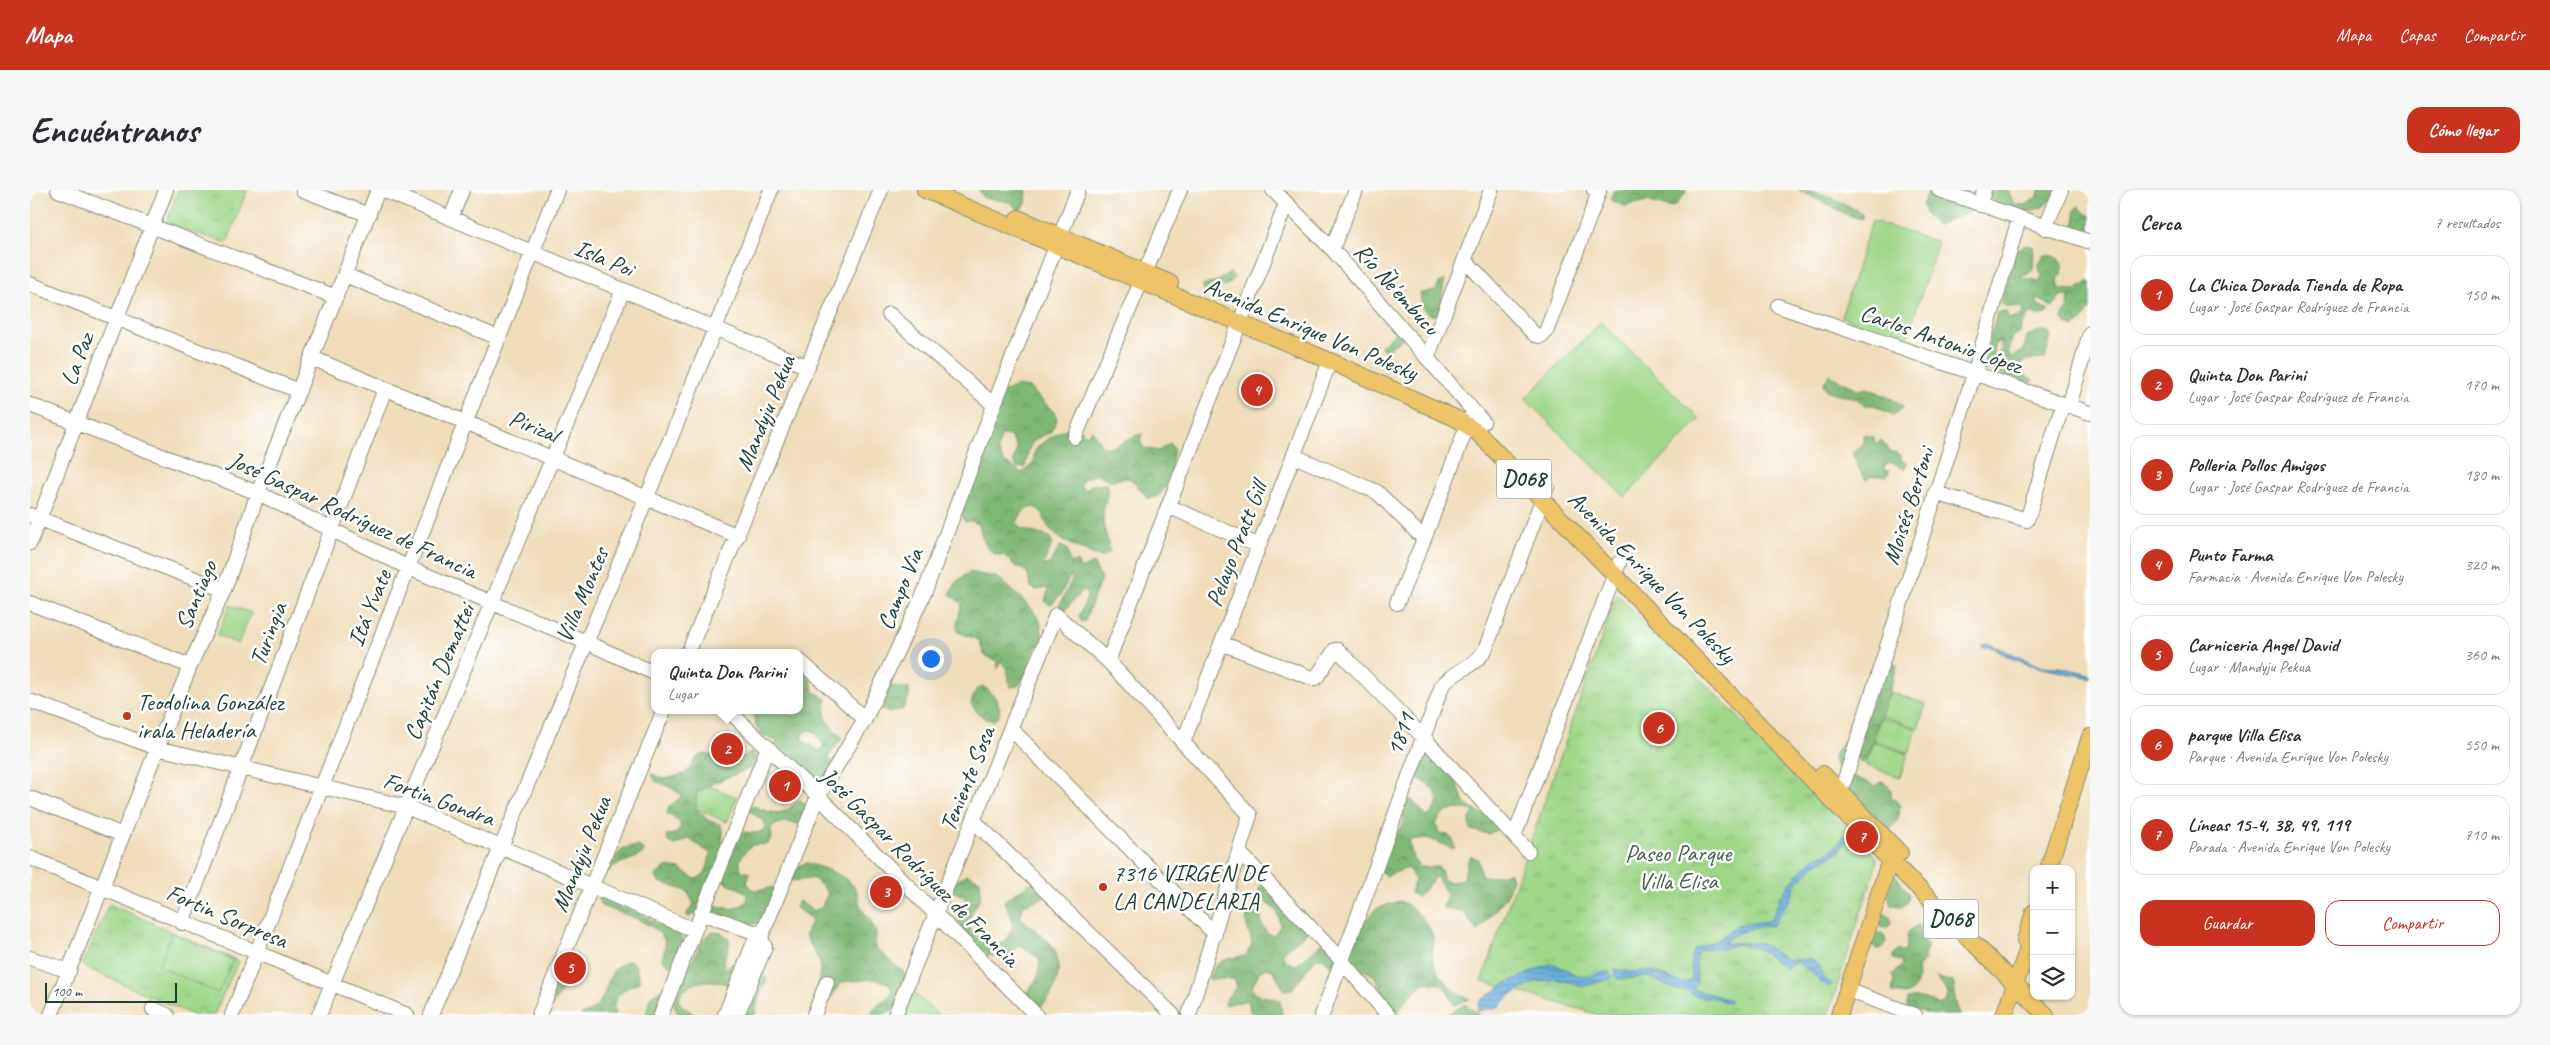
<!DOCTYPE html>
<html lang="es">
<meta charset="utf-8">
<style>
body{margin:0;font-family:Caveat,sans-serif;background:#f7f7f7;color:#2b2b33}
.controls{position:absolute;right:15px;bottom:15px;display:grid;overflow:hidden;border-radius:10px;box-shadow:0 1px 4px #0004}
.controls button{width:45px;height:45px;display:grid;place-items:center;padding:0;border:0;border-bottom:1px solid #e1e1e2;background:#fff;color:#2b2b33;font:25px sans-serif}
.scale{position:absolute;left:15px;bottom:12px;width:132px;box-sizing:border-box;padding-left:5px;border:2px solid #1f3d34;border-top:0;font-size:14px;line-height:18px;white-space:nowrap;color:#1f3d34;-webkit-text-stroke:4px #fff;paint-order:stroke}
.you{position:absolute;left:900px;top:468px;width:18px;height:18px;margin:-12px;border:4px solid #fff;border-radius:50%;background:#1a73e8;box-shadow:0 0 0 8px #1a73e833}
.badge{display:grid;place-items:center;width:32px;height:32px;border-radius:50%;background:#c8321e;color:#fff;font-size:16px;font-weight:700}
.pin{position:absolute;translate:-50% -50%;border:2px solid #fff;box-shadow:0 1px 5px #0006}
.popup{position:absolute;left:621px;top:459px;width:152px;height:65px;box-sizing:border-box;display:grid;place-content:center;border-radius:10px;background:#fff;filter:drop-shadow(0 1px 4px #0005);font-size:16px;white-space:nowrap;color:#7c7c81}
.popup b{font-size:19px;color:#2b2b33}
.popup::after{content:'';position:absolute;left:50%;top:100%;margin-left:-10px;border:10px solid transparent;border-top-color:#fff}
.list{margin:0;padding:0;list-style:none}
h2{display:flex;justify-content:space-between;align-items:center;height:65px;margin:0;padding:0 20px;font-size:21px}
h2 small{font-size:16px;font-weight:400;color:#7c7c81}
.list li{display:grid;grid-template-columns:32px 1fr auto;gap:15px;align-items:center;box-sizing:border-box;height:80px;margin:0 10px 10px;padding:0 10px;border:1px solid #e1e1e2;border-radius:15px}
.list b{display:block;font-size:19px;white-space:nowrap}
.list p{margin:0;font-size:16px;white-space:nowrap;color:#7c7c81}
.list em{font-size:16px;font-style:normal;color:#7c7c81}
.actions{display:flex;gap:10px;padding:15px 20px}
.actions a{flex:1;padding:11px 0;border:1px solid #c8321e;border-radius:15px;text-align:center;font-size:18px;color:#c8321e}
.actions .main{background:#c8321e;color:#fff}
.icon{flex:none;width:28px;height:28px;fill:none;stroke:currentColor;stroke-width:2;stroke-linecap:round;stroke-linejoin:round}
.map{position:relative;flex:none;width:2060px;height:825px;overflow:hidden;border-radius:15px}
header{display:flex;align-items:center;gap:30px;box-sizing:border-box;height:70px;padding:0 25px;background:#c8321e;color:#fff}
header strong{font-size:24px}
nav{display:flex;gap:28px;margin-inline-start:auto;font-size:18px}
.intro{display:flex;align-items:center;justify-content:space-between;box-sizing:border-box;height:120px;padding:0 30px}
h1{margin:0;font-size:35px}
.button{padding:12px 22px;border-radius:15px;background:#c8321e;color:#fff;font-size:18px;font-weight:700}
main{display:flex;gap:30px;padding:0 30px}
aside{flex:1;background:#fff;border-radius:15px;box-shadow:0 1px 4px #0004}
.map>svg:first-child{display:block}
.grass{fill:url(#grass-tufts);stroke:#5f8a5e}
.forest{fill:url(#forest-crowns);stroke:#4f7a54;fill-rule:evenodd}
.pitch{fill:#9fd789;stroke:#5f8a5e}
.water{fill:url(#water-rules);stroke:#447589}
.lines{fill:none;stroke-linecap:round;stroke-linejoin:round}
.stream{stroke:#68adde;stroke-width:2.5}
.minor-casing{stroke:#878d77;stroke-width:16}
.major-casing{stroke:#878d77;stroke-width:18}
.minor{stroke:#fff;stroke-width:14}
.major{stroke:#eec469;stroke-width:16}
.poi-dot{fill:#c8321e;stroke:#fff;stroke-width:2}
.labels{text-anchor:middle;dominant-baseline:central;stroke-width:5;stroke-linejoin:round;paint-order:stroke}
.shield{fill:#fff;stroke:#627771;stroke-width:1}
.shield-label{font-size:22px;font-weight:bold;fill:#1f3d34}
.street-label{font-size:24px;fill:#1f3d34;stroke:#fff}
.poi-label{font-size:24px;fill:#1f3d34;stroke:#fff;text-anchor:start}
.park-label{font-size:24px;fill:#3f6449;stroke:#fff}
</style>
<header>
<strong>Mapa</strong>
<nav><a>Mapa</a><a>Capas</a><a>Compartir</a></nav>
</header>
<div class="intro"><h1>Encuéntranos</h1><a class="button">Cómo llegar</a></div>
<main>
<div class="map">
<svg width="2060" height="825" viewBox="0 0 2060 825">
<defs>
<pattern id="grass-tufts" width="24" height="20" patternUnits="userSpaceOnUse" patternTransform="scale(1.25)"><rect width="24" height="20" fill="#9fd789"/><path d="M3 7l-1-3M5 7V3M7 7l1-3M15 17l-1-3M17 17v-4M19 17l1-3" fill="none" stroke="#88b977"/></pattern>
<pattern id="forest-crowns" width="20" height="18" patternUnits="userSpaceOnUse" patternTransform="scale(1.25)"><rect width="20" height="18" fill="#7fb875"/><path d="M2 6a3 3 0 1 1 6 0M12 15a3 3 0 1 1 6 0" fill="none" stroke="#679761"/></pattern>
<pattern id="water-rules" width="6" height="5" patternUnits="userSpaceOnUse" patternTransform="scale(1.25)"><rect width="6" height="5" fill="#68adde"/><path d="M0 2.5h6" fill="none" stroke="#558eb5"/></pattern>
</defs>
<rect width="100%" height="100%" fill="#fff"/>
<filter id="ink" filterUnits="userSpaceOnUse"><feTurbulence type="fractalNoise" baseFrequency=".02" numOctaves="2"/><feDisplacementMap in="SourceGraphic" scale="10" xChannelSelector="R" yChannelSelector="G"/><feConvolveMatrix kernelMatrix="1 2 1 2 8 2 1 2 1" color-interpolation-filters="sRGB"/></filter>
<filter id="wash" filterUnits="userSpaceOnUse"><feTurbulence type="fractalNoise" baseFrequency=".0096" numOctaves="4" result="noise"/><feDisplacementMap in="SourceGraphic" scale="20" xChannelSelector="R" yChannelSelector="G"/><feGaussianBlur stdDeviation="1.12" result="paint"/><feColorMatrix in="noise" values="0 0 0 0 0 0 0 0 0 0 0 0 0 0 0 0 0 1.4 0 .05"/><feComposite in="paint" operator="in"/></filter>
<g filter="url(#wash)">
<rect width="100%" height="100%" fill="#efddba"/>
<path class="grass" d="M148,0H217L197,53L136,34Z
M1587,404L1846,667L1847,672L1798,825H1570L1452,791Z
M664,590L707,607L697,632L654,614Z
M79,714L208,771L184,825H163L52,776Z"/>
<path class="forest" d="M949,0H997L996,14L991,20H988L980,12L954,8Z
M1584,0H1658L1645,16L1638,17L1617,11L1595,16L1580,10Z
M1769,0C1794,0 1811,13 1832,23V29L1818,25Z
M1899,0H1936L1941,10L1954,0H1978L1984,14L1996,15L2008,6L2009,0H2030L2027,6L2012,17L1978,29L1945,20L1907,35L1896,25L1892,15Z
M2049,16L2056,24L2060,25V52L2043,38L2046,28L2044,20Z
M1997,55L2004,57L2003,79L1991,88L2010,91L2012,85L2010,82L2009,74L2015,65C2023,64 2031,69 2034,77L2028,90L2030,99L2046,100L2060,91V120L2057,121C2056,129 2051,133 2044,137L2036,134L2032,128L2038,117L2039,106H2029L2027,113L2022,117L2007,108L2008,115L2019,120L2017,124L2007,126L2001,122L1991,136L1990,143L1981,148L1978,163L1982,168L1994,160L1997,146L2011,141L2019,143L2021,146L2015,169L1996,170L1991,175V182L2003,190L1998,196L1967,183L1966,168L1972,158L1969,151L1964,156L1961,178L1955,182L1951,180L1967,123L1975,121L1981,129L1989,127L1994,122L1990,116L1979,117L1970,113L1987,59Z
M1200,83L1204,88L1199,94L1178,104L1174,100L1173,95L1187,91Z
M1415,90L1409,121L1406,125H1401L1392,118L1390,103L1406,101L1409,93Z
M1370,138L1372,149L1355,161L1351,156L1353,154Z
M1799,185L1830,200L1837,198C1843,200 1870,212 1873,216L1872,219L1863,225L1844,215H1834L1826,208L1797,201L1793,194Z
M985,196L1000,198L1025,223L1027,230L1020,243C998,250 1000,255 995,277L987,278L983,272L987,258L980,246L972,245L967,259L974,272L992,283L1003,274C1004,269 1003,262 1007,258C1012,251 1038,236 1046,235L1056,245L1062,240L1073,257C1089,260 1097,246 1112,244L1110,251L1114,258L1128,261L1140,253L1144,260C1140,277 1141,307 1118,309L1104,291L1097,288L1080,290L1067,284L1053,289L1050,296L1056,300L1061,295L1076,294C1080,305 1073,314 1073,326C1073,338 1078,350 1080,362L1073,367C1065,366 1038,354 1030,348C1025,345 1017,336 1015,331C1013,327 1015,326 1012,323C1002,310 990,322 987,333L991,339L1020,347L1022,354L1013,375L1020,374L1030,356L1037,359L1040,373L1047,372L1051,379L1063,373L1071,388L1055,431H1051L1049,425L1057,408L1056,401H1052L1034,421L1027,420L1043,388L1040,386L1030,406L1022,414H1018L1015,411L1018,401L1017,398L1006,400L1001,397L997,382L984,375L974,365C957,367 952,348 949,335L942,331L935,332L929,319L972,203Z
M1834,245L1844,247L1845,254L1851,250L1856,255L1860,263L1865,262L1871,265V270L1877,273L1875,278L1869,277L1866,273H1858L1854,277L1855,281L1860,280L1857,286H1843L1836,290C1828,281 1828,273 1822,264L1834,253Z
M939,382L969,388L1002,419L1010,431L1013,446L1011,453L1005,458L997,484L988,496L980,497L978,482L971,470L968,479L967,471L954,465L949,450L928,442L927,434L932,414L920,404L927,391Z
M1861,472L1867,476L1852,525L1845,539L1844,550L1834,572L1831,573L1827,567L1815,576L1807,577C1800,566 1807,558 1816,551L1824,556L1858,474Z
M770,482H774L780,488L784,502L797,509C791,527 800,536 812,548L798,567L808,578L790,596L765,571L751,564L746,551C730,545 726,542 724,525L716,520H750L752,524L765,526L771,521ZM780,540L786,543L794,556L789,561L773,550L772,543Z
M856,495L879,499V506L873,519L858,523L847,514Z
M952,496C964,502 978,521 963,531C953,529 946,523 941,513L946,500Z
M723,562L725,569L721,578L683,593L666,604V620L678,630L690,634L693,641L692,663L711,642L727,643L734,640L735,632L717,619L723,616C745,624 751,628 769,610L776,614L774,629L768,634C757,632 749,630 741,639L742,647L738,654L722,655C714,663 706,669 712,681L720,683L717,692L721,699C735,701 738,697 750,697C746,707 742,723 735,730C725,741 697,726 684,722V715L703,719L717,712V704C702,690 696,703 687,677L675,695L667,723L659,727L656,725L664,714L657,701L629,692L625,686L636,677L650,679L665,689C678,685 678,675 680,663L659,649L645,655L638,652L636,645L644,644L650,640V632L637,624L639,617L652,606L642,598L625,591L622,584L635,589L654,584L659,580L667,567L675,564L704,571Z
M1399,568L1407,569L1424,587L1436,615L1467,632L1466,640L1459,644L1441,640L1439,632L1444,621C1428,618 1415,617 1406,634L1409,643L1418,645L1424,651V659L1397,648L1379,650L1383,669L1390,677H1408L1412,682L1413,690C1422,693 1427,693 1434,687L1437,673L1441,666L1448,669L1451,685L1458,688L1479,682L1482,689L1476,707L1448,741L1432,721L1413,718L1417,704L1406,686L1388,707L1380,703L1385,690L1378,678L1356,686L1350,681L1356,658L1372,635L1375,610H1382L1397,627C1418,609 1404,597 1386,587L1388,579Z
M1823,586L1846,596L1853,591L1861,599V606L1869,614C1871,625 1867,635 1857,641L1819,605Z
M608,656L615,661C605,672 588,670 577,682L574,679L594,658Z
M777,673C792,678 820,685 827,702C829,707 828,712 831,717C836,726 844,733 846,744C846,748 844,752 845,756C847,762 870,777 876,785L864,819L851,825H843L842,820L860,806L862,800L859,793L844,789L812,792L793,819L789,795L790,772L775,745L782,730L765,717L769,711L783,721L791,718L798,703C778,679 784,693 761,690L770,675Z
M936,684L950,690C954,718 940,715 937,736C946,749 957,757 973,753C987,736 984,730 974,711L1000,693L1016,707L993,715L990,727C1001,737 1017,747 1024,759C1035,778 1024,815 1003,820L992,809L1008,787L1010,769L990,755L977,766L948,765L938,752L928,729L936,707L922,701L924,694Z
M1865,684L1879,704L1878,712L1872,717L1861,714C1856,706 1859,691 1865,684Z
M1235,695L1261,729L1272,720L1282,735C1275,747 1262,753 1252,763C1255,771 1259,774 1267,775L1296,749L1305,768L1302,777C1297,772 1293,766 1285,769L1262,799L1254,800L1243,780L1236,778L1229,782L1222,797L1225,804L1250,810L1252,825H1221L1218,810L1195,815L1197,808L1207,796L1204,789H1179C1183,771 1200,767 1216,766L1222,754C1220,740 1210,730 1223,719H1230C1231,732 1231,740 1243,746L1251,735L1247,721L1229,707V698Z
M575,707L588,717L610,723L628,735L651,745L653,754L640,776L632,769C633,764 636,758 635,753C632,734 587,722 571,716L568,709Z
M1369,711C1382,714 1400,734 1403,747C1404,755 1401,763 1403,771C1408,787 1424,804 1440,809L1424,815L1417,800L1411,794L1395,792L1383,802L1365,825H1348C1359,802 1349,778 1321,779L1315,774L1325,744L1346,719Z
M1847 731a7 7 0 1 1 14 0a7 7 0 1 1-14 0Z
M1887,735L1892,739L1890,750L1898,756L1894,766L1895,770L1887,779C1889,790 1888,797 1877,805L1862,803L1864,789L1862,785L1872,775L1870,771L1863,769V765L1869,760L1875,762L1878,742Z
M683,742L692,743L699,749V757L693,773L695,779L701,774L710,772L702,797C684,786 657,789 648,810L651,815L665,825H649C633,798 650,790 663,769C671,755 667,751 683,742Z
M1840 751a8 8 0 1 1 16 0a8 8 0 1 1-16 0Z
M600,770L605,775L610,792C595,798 579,806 585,825H551C556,823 562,821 566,817C580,805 573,778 600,770Z
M537,780L541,786L516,825L529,781Z
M731,783L737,789L728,809L725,825H711Z
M1906,787L1923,792C1927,806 1922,809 1931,825H1903L1877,817V809C1890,806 1897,809 1908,815L1915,811L1918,803Z
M632,799L625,825H616L620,807Z
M1435,814L1449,825H1416Z"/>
<path class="pitch" d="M1842,31L1908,52L1877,148L1811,127Z
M1571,132L1670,229L1595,307L1495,209Z
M200,415L221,423L208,454L187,445Z
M1860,502L1896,514L1888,538L1851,525Z
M1851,527L1887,539L1879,563L1843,550Z
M1843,552L1878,564L1870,587L1835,575Z
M142,743L203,770L188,803L128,776Z
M883,802L908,825H873Z"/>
<path class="water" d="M1957,453L2011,476L2030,477L2060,484V488C2033,482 2007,479 1981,468C1971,463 1964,455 1953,458L1952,455Z
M1815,645L1817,648L1809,662L1789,672L1768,691L1759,711L1743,735C1724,738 1707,740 1693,753H1731L1757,770L1780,769L1790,776L1793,789L1802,794L1800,797L1789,791L1782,782L1767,772L1755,779L1729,759L1718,756L1707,754L1692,759L1682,757L1669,761L1666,769L1667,794L1663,799L1700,810L1699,814L1685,808L1664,806L1658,801L1646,800L1619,787L1588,789L1584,779L1603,782L1617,780L1652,793L1662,791L1661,768L1665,759L1689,749L1707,735L1738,731L1743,726L1750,707L1767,685L1784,668L1803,660Z
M1519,774C1530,774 1537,782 1548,785C1560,789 1568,782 1579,781L1581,789L1555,796L1527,789L1505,792L1481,805L1469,817L1447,821L1450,811L1475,794Z"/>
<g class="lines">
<path class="stream" d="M1578,786L1590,785"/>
</g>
</g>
<g filter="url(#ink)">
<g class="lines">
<defs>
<path id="minor" d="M28,0L306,107
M273,0L339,25
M353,0L778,177
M1243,0L1302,59L1453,232
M1909,0L2060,52
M1950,15L1954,0
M421,28L432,0
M2015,38L2031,0
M1302,59L1326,0
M1435,70L1505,145L1511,146L1516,142L1569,2L1564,0
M315,85L469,148
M0,94L269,201
M1748,116L2060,223
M859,124L964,215
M1398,166L1461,0
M282,168L708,346
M0,215L228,303L379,378L556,452L624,483
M2039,216L2060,143
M1045,247L1150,0
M1264,266L1347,302L1394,349
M1905,303L1997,330L2033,214
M1138,316L1229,356
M0,325L194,400
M0,353L136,0
M0,413L160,476
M1367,413L1394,349L1441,226
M1191,453L1282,488H1286L1305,460H1308L1393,547L1498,661
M658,463L851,0
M770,471L835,529
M1078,471L1256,14
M0,511L127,558L377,617L664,740
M698,520L788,606L1006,825
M981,539L1185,744
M1153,553L1300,171
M0,608L93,645
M1808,611L1944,184L1989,29
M944,631L1143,825
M1485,644L1589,373
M1210,663L1311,770L1358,825
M0,668L377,825
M671,723L732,745
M152,733L355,199
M0,768L39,781
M1817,800L1885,825
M123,819L137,825
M21,825L160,476L194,400L228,303L348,0
M202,825L527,0
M289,825L593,100
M401,825L617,307L741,0
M509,825L634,520
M631,825L738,557
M695,825L724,752L732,745L788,606L835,529L895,401L964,215L1048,0
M707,825L735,757L731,748
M784,825L797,792
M865,825L1026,425L1078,471L1220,625L1159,825
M1292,825L1412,496C1424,480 1442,479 1455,460L1517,297"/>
<path id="major" d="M895,0L1300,171L1427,229L1447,242L1841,651L2016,825
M988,28L1140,93
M1793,584L1870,663
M2018,679L2060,547
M1995,751L2004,722
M1809,825L1863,661
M1974,825L2004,742"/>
</defs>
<use href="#minor" class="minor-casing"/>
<use href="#major" class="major-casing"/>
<use href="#minor" class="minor"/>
<use href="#major" class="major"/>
</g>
</g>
<g class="poi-dot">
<circle cx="97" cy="526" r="5"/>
<circle cx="1073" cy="697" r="5"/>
</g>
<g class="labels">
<g class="shield">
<rect x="1466.5" y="269.5" width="55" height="39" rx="4"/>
<rect x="1893.5" y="709.5" width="55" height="39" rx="4"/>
</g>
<g class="shield-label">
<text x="1494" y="289">D068</text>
<text x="1921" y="729">D068</text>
</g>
<g class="street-label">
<text transform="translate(574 68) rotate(23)">Isla Poi</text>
<text transform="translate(1367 99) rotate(48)">Río Ñe'embucu</text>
<text transform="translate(1281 139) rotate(23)">Avenida Enrique Von Polesky</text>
<text transform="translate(1911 149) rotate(19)">Carlos Antonio López</text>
<text transform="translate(47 169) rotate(-69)">La Paz</text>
<text transform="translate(735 223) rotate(-68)">Mandyju Pekua</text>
<text transform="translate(504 236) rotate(22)">Pirizal</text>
<text transform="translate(1878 316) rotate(-72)">Moisés Bertoni</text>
<text transform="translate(323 325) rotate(25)">José Gaspar Rodríguez de Francia</text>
<text transform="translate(1206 354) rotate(-69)">Pelayo Pratt Gill</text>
<text transform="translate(1622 387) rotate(46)">Avenida Enrique Von Polesky</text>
<text transform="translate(870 399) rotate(-68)">Campo Via</text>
<text transform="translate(166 405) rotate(-67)">Santiago</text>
<text transform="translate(552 405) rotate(-67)">Villa Montes</text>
<text transform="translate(339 418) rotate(-68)">Itá Yvate</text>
<text transform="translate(238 444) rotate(-69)">Turingia</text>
<text transform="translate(409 482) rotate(-67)">Capitán Demattei</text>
<text transform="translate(1370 544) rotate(-70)">1811</text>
<text transform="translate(937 589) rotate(-68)">Teniente Sosa</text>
<text transform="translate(409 609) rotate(20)">Fortin Gondra</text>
<text transform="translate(551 664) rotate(-68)">Mandyju Pekua</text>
<text transform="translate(890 677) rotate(45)">José Gaspar Rodríguez de Francia</text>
<text transform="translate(197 726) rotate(23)">Fortin Sorpresa</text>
</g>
<g class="poi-label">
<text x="107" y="512">Teodolina González<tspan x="107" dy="28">irala Heladería</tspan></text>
<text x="1083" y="683">7316 VIRGEN DE<tspan x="1083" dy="28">LA CANDELARIA</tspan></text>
</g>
<g class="park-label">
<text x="1648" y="663">Paseo Parque<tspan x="1648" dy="28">Villa Elisa</tspan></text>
</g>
</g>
</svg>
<div class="controls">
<button>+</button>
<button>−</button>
<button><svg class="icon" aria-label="layers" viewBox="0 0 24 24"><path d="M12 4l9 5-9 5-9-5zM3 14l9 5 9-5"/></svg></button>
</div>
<div class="scale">100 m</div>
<div class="you"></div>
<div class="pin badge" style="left:755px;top:596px">1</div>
<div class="pin badge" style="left:697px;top:559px">2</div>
<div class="popup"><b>Quinta Don Parini</b>Lugar</div>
<div class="pin badge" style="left:856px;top:702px">3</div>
<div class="pin badge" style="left:1227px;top:200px">4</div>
<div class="pin badge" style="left:540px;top:778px">5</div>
<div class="pin badge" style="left:1629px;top:538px">6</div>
<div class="pin badge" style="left:1832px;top:647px">7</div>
</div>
<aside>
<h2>Cerca<small>7 resultados</small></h2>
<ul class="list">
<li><span class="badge">1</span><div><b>La Chica Dorada Tienda de Ropa</b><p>Lugar · José Gaspar Rodríguez de Francia</p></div><em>150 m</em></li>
<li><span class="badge">2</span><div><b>Quinta Don Parini</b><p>Lugar · José Gaspar Rodríguez de Francia</p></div><em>170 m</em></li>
<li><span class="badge">3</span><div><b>Polleria Pollos Amigos</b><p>Lugar · José Gaspar Rodríguez de Francia</p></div><em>180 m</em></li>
<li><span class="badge">4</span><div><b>Punto Farma</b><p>Farmacia · Avenida Enrique Von Polesky</p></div><em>320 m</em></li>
<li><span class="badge">5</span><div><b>Carniceria Angel David</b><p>Lugar · Mandyju Pekua</p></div><em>360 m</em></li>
<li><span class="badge">6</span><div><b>parque Villa Elisa</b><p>Parque · Avenida Enrique Von Polesky</p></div><em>550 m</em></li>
<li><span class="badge">7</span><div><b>Líneas 15-4, 38, 49, 119</b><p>Parada · Avenida Enrique Von Polesky</p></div><em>710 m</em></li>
</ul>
<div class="actions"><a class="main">Guardar</a><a>Compartir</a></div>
</aside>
</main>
